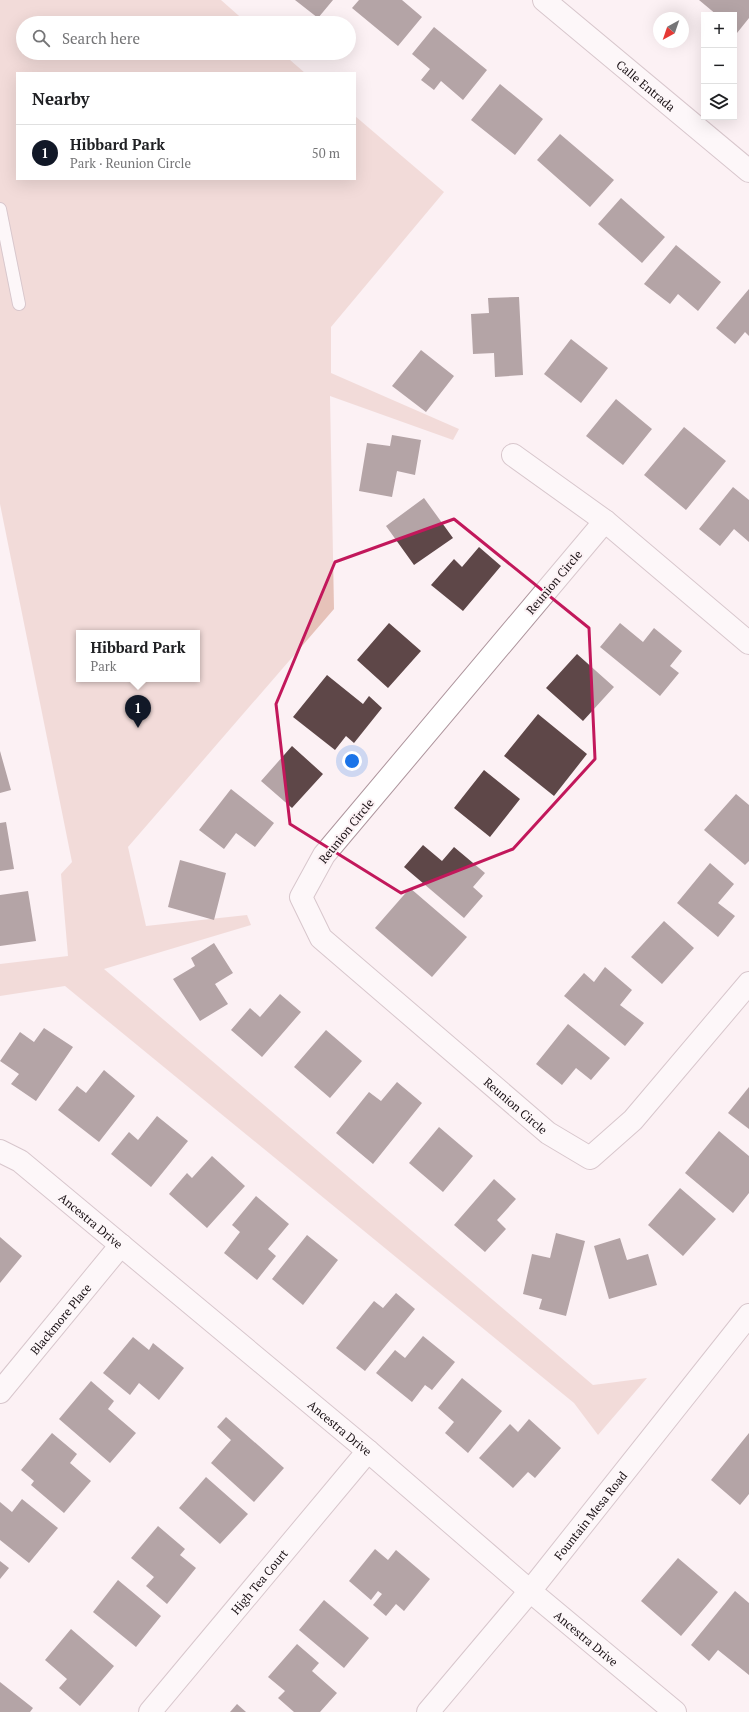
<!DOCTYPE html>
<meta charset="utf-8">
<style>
body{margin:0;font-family:"PT Serif",serif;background:#f6f6f6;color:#202124}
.controls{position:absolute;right:12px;top:12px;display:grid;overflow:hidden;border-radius:0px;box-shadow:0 4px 16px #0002}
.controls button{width:36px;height:36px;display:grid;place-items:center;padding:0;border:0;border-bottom:1px solid #e0e0e0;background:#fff;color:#202124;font:20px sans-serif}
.compass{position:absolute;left:653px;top:12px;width:36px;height:36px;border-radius:50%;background:#fff;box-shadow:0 4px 16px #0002;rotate:220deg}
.you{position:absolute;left:352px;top:761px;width:14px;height:14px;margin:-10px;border:3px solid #fff;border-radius:50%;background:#1a73e8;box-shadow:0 0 0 6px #1a73e833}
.badge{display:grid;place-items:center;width:26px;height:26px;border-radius:50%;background:#111827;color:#fff;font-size:13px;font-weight:700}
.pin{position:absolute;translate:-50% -33px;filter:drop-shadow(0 1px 2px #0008)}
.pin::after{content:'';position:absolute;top:21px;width:14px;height:12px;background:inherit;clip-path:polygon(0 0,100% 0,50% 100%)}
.popup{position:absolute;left:76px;top:630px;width:124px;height:52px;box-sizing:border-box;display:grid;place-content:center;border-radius:0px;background:#fff;filter:drop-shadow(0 1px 3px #0005);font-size:13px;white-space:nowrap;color:#757577}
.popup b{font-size:15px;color:#202124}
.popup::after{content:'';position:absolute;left:50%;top:100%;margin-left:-8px;border:8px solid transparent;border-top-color:#fff}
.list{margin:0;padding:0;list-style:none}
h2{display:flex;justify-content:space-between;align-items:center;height:52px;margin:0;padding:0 16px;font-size:17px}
h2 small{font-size:13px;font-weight:400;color:#757577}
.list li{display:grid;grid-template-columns:26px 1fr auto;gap:12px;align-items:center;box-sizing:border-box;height:56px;padding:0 16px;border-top:1px solid #e0e0e0}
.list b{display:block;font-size:15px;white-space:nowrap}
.list p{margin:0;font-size:13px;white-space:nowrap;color:#757577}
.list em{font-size:13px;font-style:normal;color:#757577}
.icon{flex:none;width:22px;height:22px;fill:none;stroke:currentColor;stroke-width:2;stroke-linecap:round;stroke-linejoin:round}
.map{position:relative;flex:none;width:749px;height:1712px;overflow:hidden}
.search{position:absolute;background:#fff;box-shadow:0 4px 16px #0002;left:16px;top:16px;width:340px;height:44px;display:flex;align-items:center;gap:10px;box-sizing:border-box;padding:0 14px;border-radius:22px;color:#757577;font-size:15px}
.panel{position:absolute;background:#fff;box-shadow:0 4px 16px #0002;left:16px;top:72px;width:340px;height:108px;border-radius:0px}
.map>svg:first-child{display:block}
.green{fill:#e6c2b9;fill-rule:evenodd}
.building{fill:#5e4748}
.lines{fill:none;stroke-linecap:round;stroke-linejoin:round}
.lane-casing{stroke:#ad949c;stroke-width:14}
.street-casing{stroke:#ad949c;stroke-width:24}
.secondary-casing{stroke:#ad949c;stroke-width:24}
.lane{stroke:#fff;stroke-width:12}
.street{stroke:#fff;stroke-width:22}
.secondary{stroke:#fff;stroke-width:22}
.marked{fill:none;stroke:#c2185b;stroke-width:3;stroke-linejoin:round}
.labels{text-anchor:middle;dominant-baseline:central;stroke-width:4;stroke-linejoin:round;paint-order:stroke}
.street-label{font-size:12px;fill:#191014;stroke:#fcf1f4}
</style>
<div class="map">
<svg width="749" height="1712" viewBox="0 0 749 1712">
<rect width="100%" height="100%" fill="#fcf1f4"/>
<path class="green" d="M0,0H221L247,23H23V53H282L305,73H17V179H355V116L444,192L331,327V373L459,429L453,440L330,396L334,609L128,847L146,926L247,915L251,925L104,969L593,1385L647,1378L598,1435L574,1403L65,986L0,996V964L68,956L61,874L72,862L0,504ZM79,633H197V679H79Z"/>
<path class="building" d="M295,0H333L318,18Z
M359,0H402L422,17L398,46L352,8Z
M699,0H749V18L737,33L734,30V15H717Z
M434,27L487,70L463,100L441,81L434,90L421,80L430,69L412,54Z
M500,84L543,119L515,155L471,120Z
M560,134L614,180L590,207L537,160Z
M621,198L665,237L642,263L598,224Z
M676,245L721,282L698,311L678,294L670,304L644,284Z
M749,289V336L745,332L735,344L716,328Z
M519,297L523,375L495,377L494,353L473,354L471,314L489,313L488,298Z
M571,339L608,368L581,403L544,374Z
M421,350L454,376L426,412L392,386Z
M616,399L652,429L623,465L586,436Z
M684,427L726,461L686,510L644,475Z
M392,435L421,440L415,475L397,471L392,497L359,491L367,443L390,446Z
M733,487L749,500V542L734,529L720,546L699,529Z
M424,498L453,538L414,565L386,526Z
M479,547L501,566L463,611L431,585L454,559L462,567Z
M389,623L421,651L388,688L357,660Z
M620,623L643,642L654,628L682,651L670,666L679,673L660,696L600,647Z
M577,654L614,687L583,721L546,688Z
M327,675L363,704L369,696L382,708L354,743L346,736L335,750L293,717Z
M538,714L587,754L554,796L504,756Z
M292,746L323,774L292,808L261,781Z
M0,751L11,790L0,793Z
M484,770L520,799L490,837L454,808Z
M231,789L274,823L255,847L236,833L224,849L199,830Z
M736,794L749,805V861L745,865L704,830Z
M6,822L14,869L0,871V823Z
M423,845L442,861L454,847L485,873L473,887L483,896L464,918L404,867Z
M180,860L226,873L214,920L168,907Z
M710,863L734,884L718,903L735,916L718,937L677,903Z
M410,888L467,937L432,977L375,928Z
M28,891L36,941L0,946V895Z
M664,921L694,948L662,984L631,957Z
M214,943L233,973L215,984L228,1004L200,1021L173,979L195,966L191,958Z
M605,967L632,990L620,1005L644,1023L625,1046L564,996L584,973L594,982Z
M280,994L301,1012L262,1057L231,1030L250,1008L260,1017Z
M568,1024L610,1058L591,1080L576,1068L562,1085L536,1064Z
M44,1028L73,1047L36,1101L11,1084L19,1074L0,1061L20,1032L34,1042Z
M326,1030L362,1061L330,1098L294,1067Z
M104,1070L135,1096L99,1142L58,1110L77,1086L86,1093Z
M397,1082L422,1103L373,1164L336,1133L369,1092L381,1101Z
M749,1087V1129L728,1113Z
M157,1116L188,1141L151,1187L111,1154L129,1132L138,1140Z
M439,1127L473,1156L443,1192L409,1163Z
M719,1131L749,1156V1193L733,1213L685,1173Z
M212,1156L245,1186L207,1228L169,1194L187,1173L192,1178Z
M494,1179L516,1199L497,1220L506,1229L485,1252L454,1225Z
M680,1188L716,1219L683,1256L648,1225Z
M256,1196L289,1224L268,1249L276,1256L257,1280L224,1253L240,1232L232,1225Z
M556,1233L585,1241L566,1316L539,1309L542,1299L523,1294L532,1254L550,1258Z
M307,1235L338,1260L303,1305L272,1279Z
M0,1237L22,1256L0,1283Z
M620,1238L627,1260L648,1254L657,1285L609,1299L594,1246Z
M396,1293L415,1309L365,1371L336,1348L374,1301L383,1308Z
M423,1336L455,1362L432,1390L425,1385L412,1402L376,1373L395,1350L405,1358Z
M133,1337L149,1350L153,1343L184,1368L159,1400L139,1383L130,1395L103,1373Z
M462,1378L502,1411L468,1453L445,1433L454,1422L438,1408Z
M91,1381L114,1401L108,1409L136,1433L110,1463L59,1419Z
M226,1417L284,1468L254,1502L211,1463L231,1440L217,1427Z
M529,1419L561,1448L535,1478L528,1472L513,1488L479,1458L510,1424L518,1432Z
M52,1433L77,1454L70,1463L91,1481L64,1513L31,1485L34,1481L21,1470Z
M749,1433V1494L740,1505L711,1480Z
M206,1477L248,1514L220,1544L179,1508Z
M22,1499L58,1528L29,1563L0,1540V1502L12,1512Z
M158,1526L185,1549L180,1555L196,1568L167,1604L146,1586L154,1577L131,1558Z
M375,1549L388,1560L396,1550L430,1579L404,1611L396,1604L386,1616L373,1605L382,1594L378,1591L371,1600L349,1581Z
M678,1558L718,1592L681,1636L641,1601Z
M0,1561L9,1568L0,1579Z
M118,1580L161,1616L136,1647L93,1612Z
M735,1591L749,1603V1675L718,1650L709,1661L691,1645Z
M324,1600L369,1638L344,1668L299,1630Z
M71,1629L114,1666L80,1706L59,1688L67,1679L45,1660Z
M297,1644L319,1663L312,1671L337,1693L320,1712H294L278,1698L285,1691L268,1677Z
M0,1682L33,1708L30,1712H0Z
M237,1704L246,1712H230Z"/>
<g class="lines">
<defs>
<path id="lane" d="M0,209L19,304"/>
<g id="street">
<path id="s1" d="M544,0L749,171"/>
<path d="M513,455L605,521L749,643"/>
<path id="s2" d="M605,521L324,855L301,897L321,938L548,1133L590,1158L633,1120L749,983"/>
<path id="s3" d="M0,1151L20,1161L368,1451L530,1591L675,1712"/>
<path id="s4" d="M0,1392L121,1245"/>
<path id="s5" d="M150,1712L368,1451"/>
</g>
<g id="secondary">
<path id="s6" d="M428,1712L530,1591L749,1315"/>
</g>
</defs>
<use href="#lane" class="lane-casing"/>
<use href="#street" class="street-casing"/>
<use href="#secondary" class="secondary-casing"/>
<use href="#lane" class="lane"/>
<use href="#street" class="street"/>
<use href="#secondary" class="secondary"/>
</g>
<path d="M0 0H749V1712H0ZM454,519L589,628L595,759L513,849L401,893L290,824L276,704L335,562Z" fill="#fcf1f4" fill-opacity=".55" fill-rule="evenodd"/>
<path class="marked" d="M454,519L589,628L595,759L513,849L401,893L290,824L276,704L335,562Z"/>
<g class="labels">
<g class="street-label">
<text stroke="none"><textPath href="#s1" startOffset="133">Calle Entrada</textPath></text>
<text transform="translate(554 582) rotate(-50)">Reunion Circle</text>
<text transform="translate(346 831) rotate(-51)">Reunion Circle</text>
<text stroke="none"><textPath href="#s2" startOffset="787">Reunion Circle</textPath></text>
<text stroke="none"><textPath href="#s3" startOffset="115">Ancestra Drive</textPath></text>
<text stroke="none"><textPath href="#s4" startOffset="95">Blackmore Place</textPath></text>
<text stroke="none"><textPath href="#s3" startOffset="439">Ancestra Drive</textPath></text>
<text stroke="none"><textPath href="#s6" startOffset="255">Fountain Mesa Road</textPath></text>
<text stroke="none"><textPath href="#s5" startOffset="170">High Tea Court</textPath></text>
<text stroke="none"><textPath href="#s3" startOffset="763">Ancestra Drive</textPath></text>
</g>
</g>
</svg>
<div class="controls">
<button>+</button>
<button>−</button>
<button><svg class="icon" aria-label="layers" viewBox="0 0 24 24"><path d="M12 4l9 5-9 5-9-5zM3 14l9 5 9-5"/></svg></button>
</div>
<svg class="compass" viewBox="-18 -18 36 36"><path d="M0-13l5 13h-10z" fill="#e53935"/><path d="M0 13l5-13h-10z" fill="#757577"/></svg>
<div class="you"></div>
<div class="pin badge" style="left:138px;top:728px">1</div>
<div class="popup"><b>Hibbard Park</b>Park</div>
<div class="search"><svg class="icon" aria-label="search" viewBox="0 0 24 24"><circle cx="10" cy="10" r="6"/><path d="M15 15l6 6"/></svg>Search here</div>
<section class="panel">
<h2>Nearby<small></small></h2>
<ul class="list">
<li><span class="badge">1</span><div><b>Hibbard Park</b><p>Park · Reunion Circle</p></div><em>50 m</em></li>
</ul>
</section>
</div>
